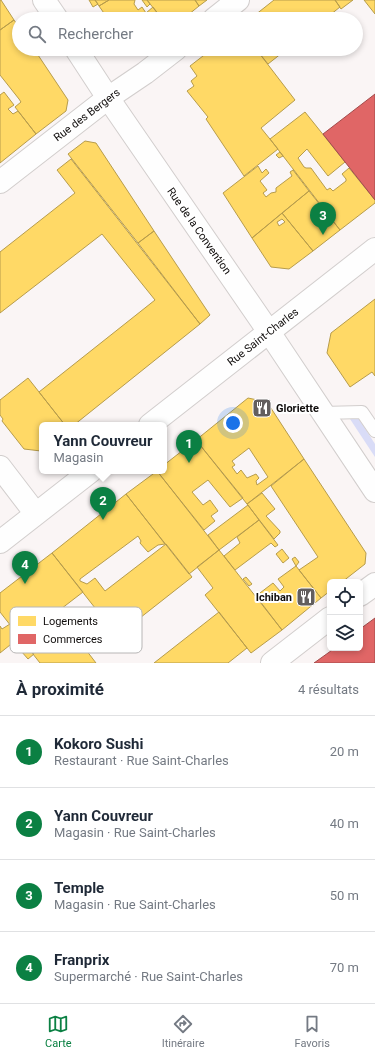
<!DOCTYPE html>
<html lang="fr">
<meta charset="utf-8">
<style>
body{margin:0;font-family:Roboto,sans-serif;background:#f6f6f7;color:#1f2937}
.controls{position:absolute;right:12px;bottom:12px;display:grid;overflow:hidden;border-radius:6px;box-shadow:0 2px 6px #0003}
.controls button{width:36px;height:36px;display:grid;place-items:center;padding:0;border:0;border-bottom:1px solid #e0e1e3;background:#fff;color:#1f2937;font:20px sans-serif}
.you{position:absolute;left:233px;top:423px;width:14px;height:14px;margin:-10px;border:3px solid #fff;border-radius:50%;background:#1a73e8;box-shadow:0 0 0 6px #1a73e833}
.badge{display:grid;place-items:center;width:26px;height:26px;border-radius:50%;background:#0b8043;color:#fff;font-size:13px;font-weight:700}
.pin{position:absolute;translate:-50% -33px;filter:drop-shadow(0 1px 2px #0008)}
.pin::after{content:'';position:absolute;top:21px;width:14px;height:12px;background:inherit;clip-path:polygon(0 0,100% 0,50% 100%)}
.popup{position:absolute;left:39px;top:422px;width:128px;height:52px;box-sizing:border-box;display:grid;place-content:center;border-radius:6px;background:#fff;filter:drop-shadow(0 1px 3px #0005);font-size:13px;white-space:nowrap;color:#747a83}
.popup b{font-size:15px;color:#1f2937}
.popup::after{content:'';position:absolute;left:50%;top:100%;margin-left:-8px;border:8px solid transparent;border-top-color:#fff}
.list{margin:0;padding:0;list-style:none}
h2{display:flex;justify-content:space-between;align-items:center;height:52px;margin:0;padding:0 16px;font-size:17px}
h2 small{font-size:13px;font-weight:400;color:#747a83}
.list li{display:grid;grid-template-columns:26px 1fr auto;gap:12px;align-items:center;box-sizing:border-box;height:72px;padding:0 16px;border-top:1px solid #e0e1e3}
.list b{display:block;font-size:15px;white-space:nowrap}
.list p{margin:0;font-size:13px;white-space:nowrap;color:#747a83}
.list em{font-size:13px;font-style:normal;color:#747a83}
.icon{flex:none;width:22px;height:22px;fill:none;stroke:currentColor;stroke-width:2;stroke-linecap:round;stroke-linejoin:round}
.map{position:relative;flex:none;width:375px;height:663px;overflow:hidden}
.search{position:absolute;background:#fff;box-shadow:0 2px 6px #0003;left:12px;right:12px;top:12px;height:44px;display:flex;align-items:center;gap:10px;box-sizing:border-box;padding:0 14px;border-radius:22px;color:#747a83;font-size:15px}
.sheet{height:340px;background:#fff}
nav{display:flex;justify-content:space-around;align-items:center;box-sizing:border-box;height:56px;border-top:1px solid #e0e1e3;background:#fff;font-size:11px;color:#747a83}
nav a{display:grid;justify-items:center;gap:2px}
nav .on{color:#0b8043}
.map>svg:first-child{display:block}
.green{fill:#d9dcf7}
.homes{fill:#ffd966;stroke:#b79c4b;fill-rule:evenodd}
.shops{fill:#e06666;stroke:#a24b4b}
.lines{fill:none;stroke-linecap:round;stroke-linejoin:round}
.service-casing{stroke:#d2cecd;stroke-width:14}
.minor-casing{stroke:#d2cecd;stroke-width:24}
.secondary-casing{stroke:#d2cecd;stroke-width:24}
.service{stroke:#fefefe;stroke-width:12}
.minor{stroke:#fefefe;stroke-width:22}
.secondary{stroke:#fefefe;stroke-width:22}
.labels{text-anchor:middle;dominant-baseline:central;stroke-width:4;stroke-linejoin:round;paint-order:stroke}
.street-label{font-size:11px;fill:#100d0c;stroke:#fff}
.poi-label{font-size:11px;font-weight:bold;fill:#100d0c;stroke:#fff;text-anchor:start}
.key{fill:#fff;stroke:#b7b6b6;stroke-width:1}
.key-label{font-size:11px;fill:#100d0c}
</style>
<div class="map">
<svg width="375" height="663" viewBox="0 0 375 663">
<rect width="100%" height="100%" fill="#faf5f5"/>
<path class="green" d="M350,419H359L375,444V457Z"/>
<path class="homes" d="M0,0H1L14,20L0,30Z
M89,0H95L98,4L93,7Z
M95,0H109L99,6Z
M109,0H135L134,4L138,10L142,7L146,13L153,7L162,19H108L99,6Z
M142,0H147L150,4L147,7Z
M147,0H195L199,6L183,19H162Z
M195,0H207L199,6Z
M274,0H335L340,7L325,19H250Z
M335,0H353L341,9Z
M364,0H375V14Z
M14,20L19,27V49H34L68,100L66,111L36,134L15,107L21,102L19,99L0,75V30Z
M127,49H145L140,53L129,51Z
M212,49H256L295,100L261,128L278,149L244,176L206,119L208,117L187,91L194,86L191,81L197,76L190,66Z
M256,49H287L268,64Z
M4,92L14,105L8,109L13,114L18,111L36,134L0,163V95Z
M305,112L345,162L328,176L307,149L298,158L304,167L306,168H311L327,190L330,188L333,191L346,181V179L342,174L349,168L375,200V203L340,230L270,139Z
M85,141L96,143L154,231L138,243L68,154Z
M280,152L283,156L279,158L276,155Z
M71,159L200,324L74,425H65L39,392L155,300L102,234L0,313V252L75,193L57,170Z
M258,166L262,173L266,169L269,173L260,181L267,190L263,193L266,197L271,193L276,192V188L292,176L290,172L293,170L309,191L252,238L223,193Z
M309,191L340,230L313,251L282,213Z
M282,213L313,251L289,269L271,267L252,238ZM282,219L285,222L279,226L277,222Z
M154,231L210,315L200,324L138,243Z
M375,299V376L372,372L350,387L327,353L331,333Z
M28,378L65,425H42L41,451L24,449L2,421L3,419L0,415V400Z
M248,398L267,402L304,459L247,504L196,440ZM249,448L268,477L257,485L256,481L259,478L256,474L247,478L241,470L237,474L232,467L235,465L232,461Z
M196,440L243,498L230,507L208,480L192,492L203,505L210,500L218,511L211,516L215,521L204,530L157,471H164V465Z
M304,459L366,553L365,564L342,582H330V591L321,598L299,570L318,557L271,486Z
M157,471L219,550L189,574L126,494Z
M262,493L275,509L266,516L280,531V533L274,539L247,504Z
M126,494L165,544L158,545L148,552L140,543L141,541L138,536L80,579V581L87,584L95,578L105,591L166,544L192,577L117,636L52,553Z
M248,505L259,520L219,550L208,535Z
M259,520L278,545L275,547L271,543L235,570L224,556L240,543L237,537Z
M282,549L289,558L283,563L276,554Z
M219,550L282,630L251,653L205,595L213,588L197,567Z
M52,553L83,592L57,612L96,663H40L0,612V593Z
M295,557L299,562L296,566L292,559Z
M296,566L321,598L282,630L256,596L273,583L280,591L284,587L278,579Z
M246,577L252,584L249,586L243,579Z
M219,612L247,648L228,663H154Z
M10,624L20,637L0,653V626L2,629Z
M27,646L34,654L28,659L21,651Z"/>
<path class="shops" d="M375,94V200L323,134Z
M375,618V663H314L335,648H360V629Z"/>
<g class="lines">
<defs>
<path id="service" d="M323,413L362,412L375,431"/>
<path id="minor" d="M214,19L238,0
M0,182L108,98L145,73L176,49
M150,425L375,249
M0,467L36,514
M0,542L91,471
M360,595L375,584
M272,663L330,618"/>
<path id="secondary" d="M44,0L57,19
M76,49L108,98L269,332L375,491"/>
</defs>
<use href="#service" class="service-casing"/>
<use href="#minor" class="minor-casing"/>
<use href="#secondary" class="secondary-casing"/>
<use href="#service" class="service"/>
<use href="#minor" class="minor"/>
<use href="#secondary" class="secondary"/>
</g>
<defs>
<symbol id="restaurant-square" viewBox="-11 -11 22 22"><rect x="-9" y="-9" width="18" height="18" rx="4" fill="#625e5e" stroke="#fff"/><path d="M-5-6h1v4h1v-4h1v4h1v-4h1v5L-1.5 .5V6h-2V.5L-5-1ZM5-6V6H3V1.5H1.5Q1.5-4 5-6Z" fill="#fff"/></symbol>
</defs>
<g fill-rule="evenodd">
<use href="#restaurant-square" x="251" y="397" width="22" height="22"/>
<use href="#restaurant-square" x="295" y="586" width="22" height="22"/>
</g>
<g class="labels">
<g class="street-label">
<text transform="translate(87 115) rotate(-37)">Rue des Bergers</text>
<text transform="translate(199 231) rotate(55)">Rue de la Convention</text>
<text transform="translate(263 337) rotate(-38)">Rue Saint-Charles</text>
</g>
<g class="poi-label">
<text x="276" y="408">Gloriette</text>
<text x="292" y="597" text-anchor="end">Ichiban</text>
</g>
</g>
<rect x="10" y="607" width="132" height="46" rx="6" class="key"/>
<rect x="18" y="616" width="18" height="10" fill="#ffd966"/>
<rect x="18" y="634" width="18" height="10" fill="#e06666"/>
<g class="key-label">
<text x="43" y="625">Logements</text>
<text x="43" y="643">Commerces</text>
</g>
</svg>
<div class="controls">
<button><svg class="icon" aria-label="locate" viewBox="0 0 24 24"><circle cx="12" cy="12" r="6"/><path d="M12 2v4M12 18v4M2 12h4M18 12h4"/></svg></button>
<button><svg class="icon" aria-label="layers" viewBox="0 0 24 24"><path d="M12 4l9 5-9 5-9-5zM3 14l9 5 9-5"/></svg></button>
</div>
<div class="you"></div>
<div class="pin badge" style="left:189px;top:463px">1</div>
<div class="pin badge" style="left:103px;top:520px">2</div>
<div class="popup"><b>Yann Couvreur</b>Magasin</div>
<div class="pin badge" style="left:323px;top:235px">3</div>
<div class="pin badge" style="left:25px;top:584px">4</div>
<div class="search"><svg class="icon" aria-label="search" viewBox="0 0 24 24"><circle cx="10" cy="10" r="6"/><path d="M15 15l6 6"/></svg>Rechercher</div>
</div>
<section class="sheet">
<h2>À proximité<small>4 résultats</small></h2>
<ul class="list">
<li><span class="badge">1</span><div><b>Kokoro Sushi</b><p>Restaurant · Rue Saint-Charles</p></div><em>20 m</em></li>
<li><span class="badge">2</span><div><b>Yann Couvreur</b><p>Magasin · Rue Saint-Charles</p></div><em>40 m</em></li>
<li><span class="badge">3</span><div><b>Temple</b><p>Magasin · Rue Saint-Charles</p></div><em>50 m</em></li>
<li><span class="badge">4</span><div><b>Franprix</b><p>Supermarché · Rue Saint-Charles</p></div><em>70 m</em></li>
</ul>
</section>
<nav>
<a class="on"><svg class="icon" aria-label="map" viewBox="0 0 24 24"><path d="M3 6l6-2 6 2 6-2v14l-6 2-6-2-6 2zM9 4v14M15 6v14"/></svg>Carte</a>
<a><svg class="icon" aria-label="directions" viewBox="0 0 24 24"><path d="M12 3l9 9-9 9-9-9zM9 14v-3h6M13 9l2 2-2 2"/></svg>Itinéraire</a>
<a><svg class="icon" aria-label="saved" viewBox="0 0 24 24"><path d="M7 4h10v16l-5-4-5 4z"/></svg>Favoris</a>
</nav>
